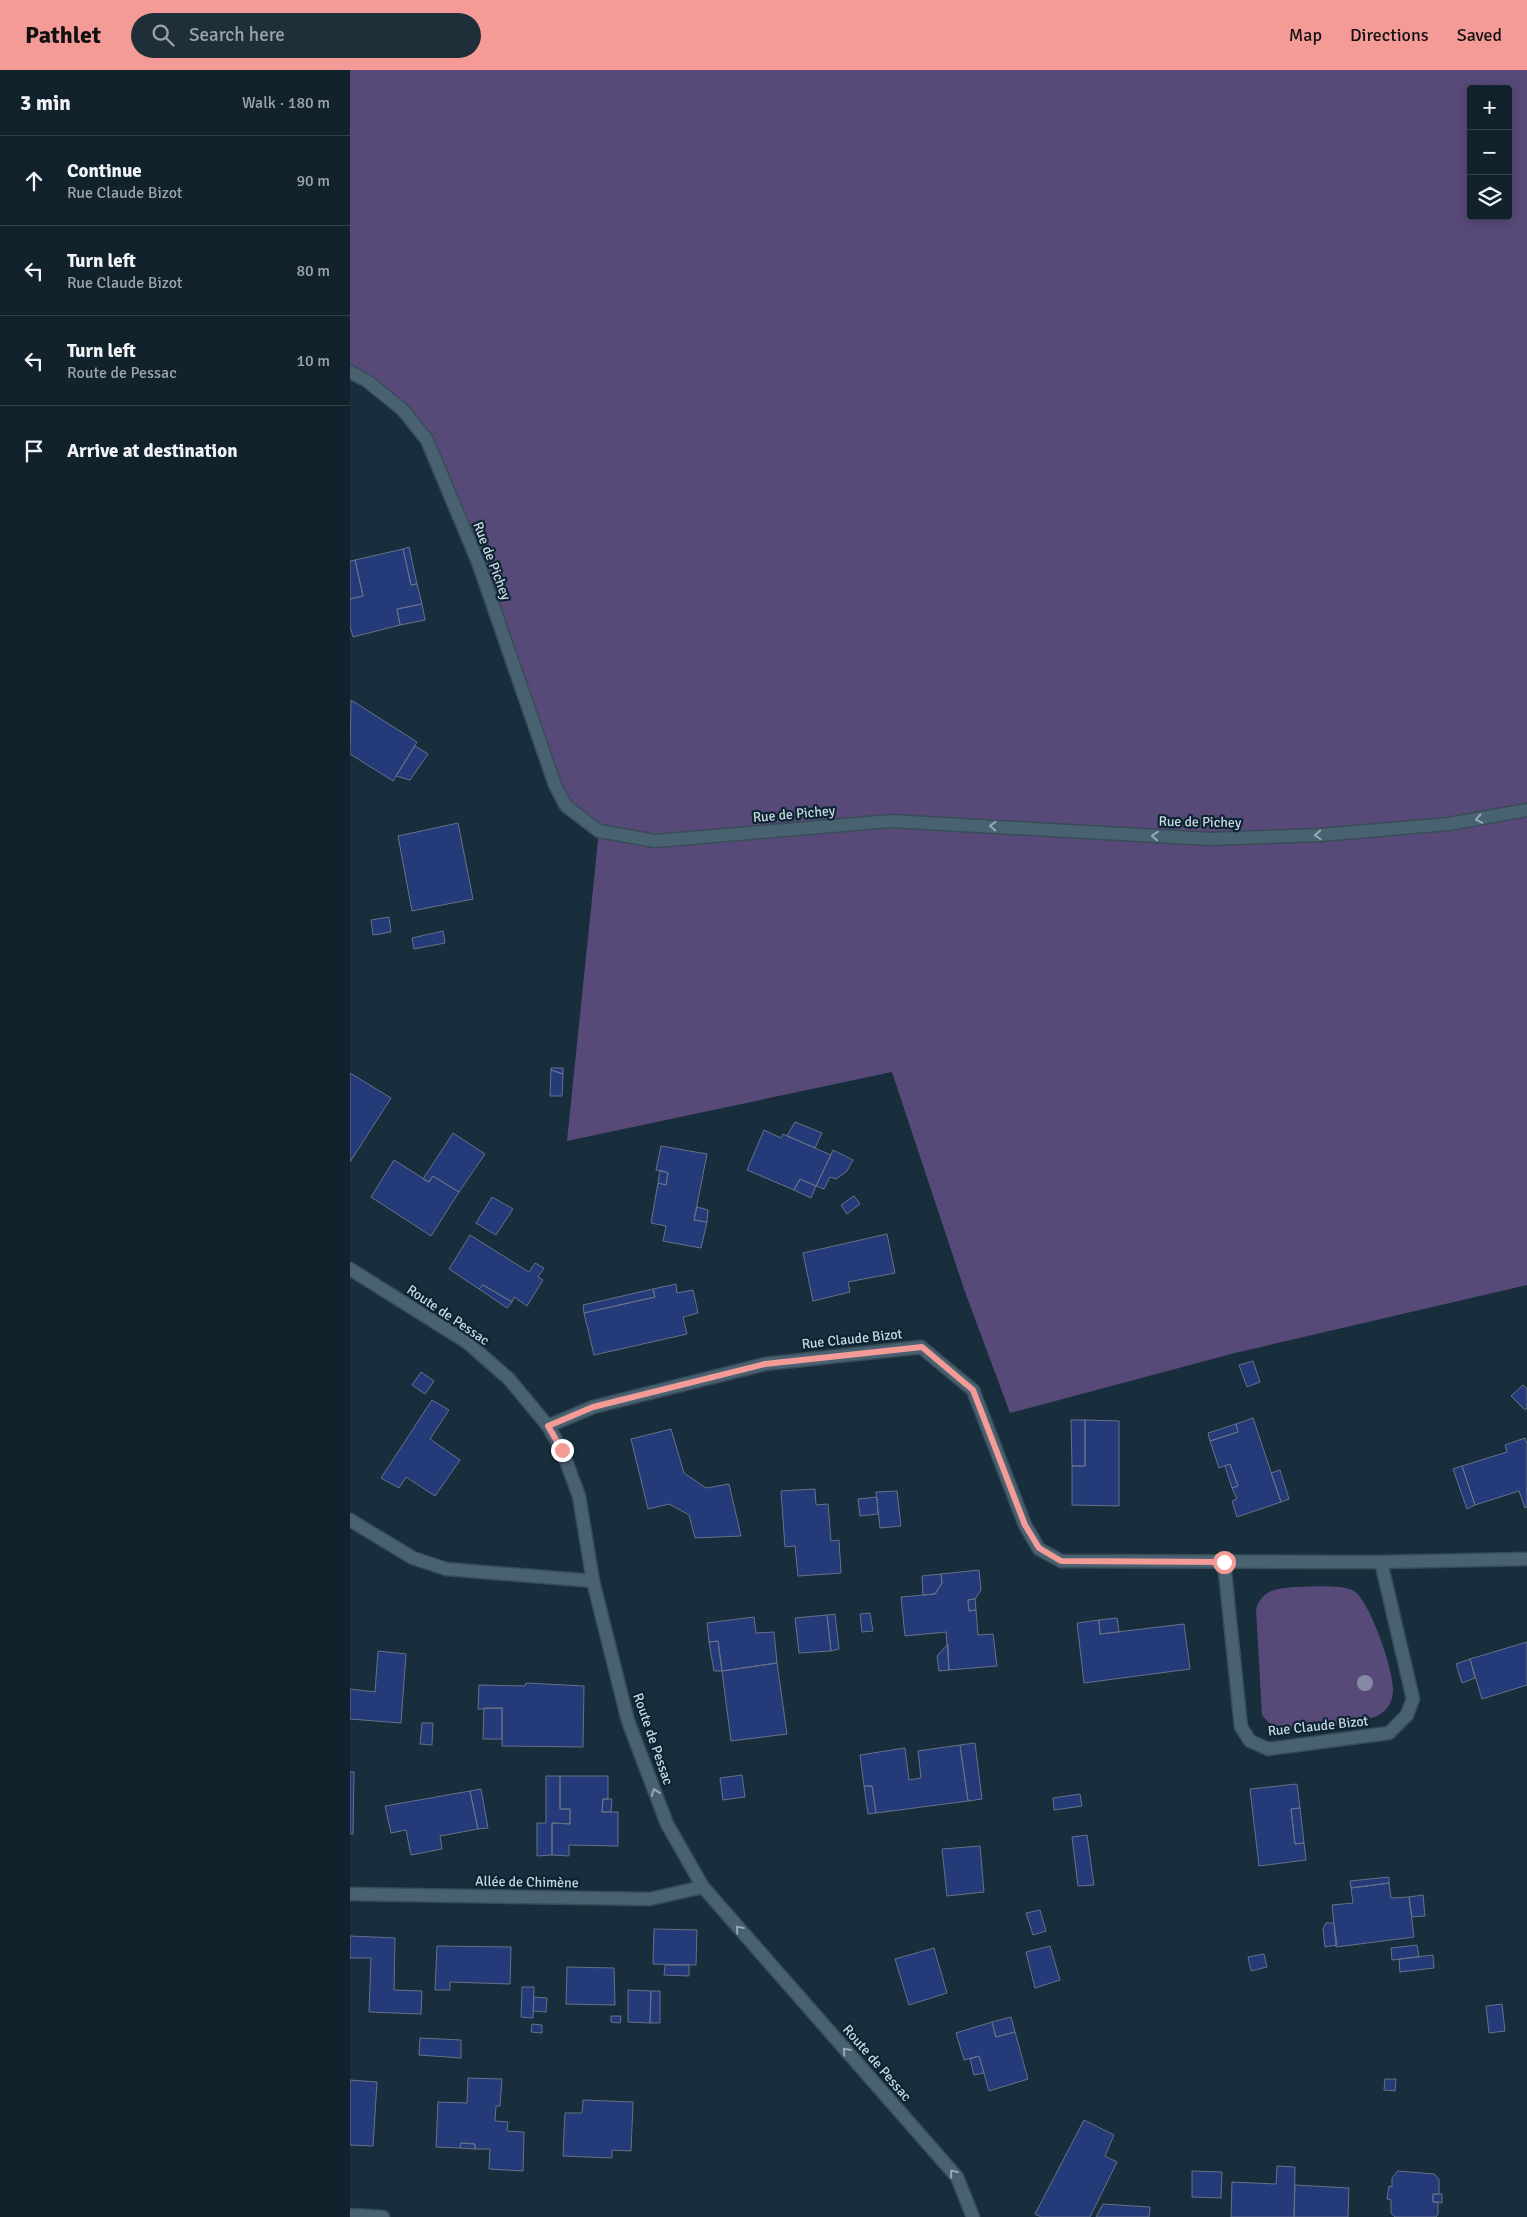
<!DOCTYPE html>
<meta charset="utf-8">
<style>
body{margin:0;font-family:Signika,sans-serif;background:#1f2f39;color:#f1f3f6}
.controls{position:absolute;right:15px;top:15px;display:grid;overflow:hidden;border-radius:5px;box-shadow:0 2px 12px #0003}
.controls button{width:45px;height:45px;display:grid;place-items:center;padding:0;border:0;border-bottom:1px solid #313f49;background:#12222d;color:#f1f3f6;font:25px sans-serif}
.stop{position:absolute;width:15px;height:15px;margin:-11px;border:4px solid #f59b97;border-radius:50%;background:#fff}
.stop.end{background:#f59b97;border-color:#fff;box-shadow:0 1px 5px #0008}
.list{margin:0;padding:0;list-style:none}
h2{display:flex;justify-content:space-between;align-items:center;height:65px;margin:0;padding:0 20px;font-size:21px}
h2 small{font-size:16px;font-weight:400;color:#9ca4aa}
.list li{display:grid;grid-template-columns:32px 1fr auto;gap:15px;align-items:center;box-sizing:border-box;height:90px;padding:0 20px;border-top:1px solid #313f49}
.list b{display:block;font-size:19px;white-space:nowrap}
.list p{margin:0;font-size:16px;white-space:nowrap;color:#9ca4aa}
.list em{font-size:16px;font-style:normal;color:#9ca4aa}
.icon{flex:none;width:28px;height:28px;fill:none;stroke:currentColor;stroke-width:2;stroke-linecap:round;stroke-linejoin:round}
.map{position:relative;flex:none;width:1177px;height:2147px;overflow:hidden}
header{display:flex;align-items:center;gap:30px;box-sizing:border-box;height:70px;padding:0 25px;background:#f59b97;color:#111}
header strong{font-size:24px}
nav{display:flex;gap:28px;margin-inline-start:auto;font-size:18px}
.search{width:350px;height:45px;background:#1f2f39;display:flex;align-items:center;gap:12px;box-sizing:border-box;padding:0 18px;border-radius:28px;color:#9ca4aa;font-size:19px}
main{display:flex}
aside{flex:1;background:#12222d}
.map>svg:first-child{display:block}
.green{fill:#574a79;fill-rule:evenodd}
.building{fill:#243a79;stroke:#677188}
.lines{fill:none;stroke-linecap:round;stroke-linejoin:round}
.minor-casing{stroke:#394c58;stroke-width:15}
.minor{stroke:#496271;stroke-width:12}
.tree{fill:#858aa7}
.oneway{stroke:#96a8b4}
.route{stroke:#f59b97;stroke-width:6}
.labels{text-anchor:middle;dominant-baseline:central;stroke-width:4.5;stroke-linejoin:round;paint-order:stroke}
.street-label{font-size:14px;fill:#c9d7e0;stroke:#0d2532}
</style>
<header>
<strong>Pathlet</strong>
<div class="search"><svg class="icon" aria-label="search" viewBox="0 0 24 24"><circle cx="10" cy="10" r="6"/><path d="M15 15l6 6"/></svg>Search here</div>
<nav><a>Map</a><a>Directions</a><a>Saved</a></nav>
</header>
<main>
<aside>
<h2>3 min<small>Walk · 180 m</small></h2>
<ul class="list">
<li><svg class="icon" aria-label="ahead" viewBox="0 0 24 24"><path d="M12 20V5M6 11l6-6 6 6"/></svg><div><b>Continue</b><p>Rue Claude Bizot</p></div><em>90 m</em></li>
<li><svg class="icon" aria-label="left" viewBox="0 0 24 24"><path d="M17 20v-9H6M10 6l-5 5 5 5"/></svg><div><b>Turn left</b><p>Rue Claude Bizot</p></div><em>80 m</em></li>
<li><svg class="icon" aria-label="left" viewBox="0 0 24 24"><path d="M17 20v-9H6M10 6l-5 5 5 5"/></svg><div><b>Turn left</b><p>Route de Pessac</p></div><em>10 m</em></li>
<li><svg class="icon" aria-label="arrive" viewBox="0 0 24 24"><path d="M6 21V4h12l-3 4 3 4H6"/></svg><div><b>Arrive at destination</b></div></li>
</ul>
</aside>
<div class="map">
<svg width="1177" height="2147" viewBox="0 0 1177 2147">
<rect width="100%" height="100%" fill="#182e3c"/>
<path class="green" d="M0,0H1177V1215L885,1283L660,1343L614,1219L542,1002L217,1071L249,761L216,736L77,370L53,340L0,302ZM1121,19H1158V146H1121Z
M945,1517C960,1517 988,1514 1002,1520C1019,1527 1044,1601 1043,1620C1043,1627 1041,1633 1037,1638C1033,1643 1027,1647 1021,1648C1007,1652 947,1662 934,1660C925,1659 917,1652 912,1645L906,1539C913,1519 926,1519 945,1517Z"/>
<path class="building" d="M59,477L67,514L61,515L53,479Z
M53,479L61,515L67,514L72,534L47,539L50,555L3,567L0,556V529L13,526L5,490Z
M5,490L13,526L0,529V491Z
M72,534L75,550L50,555L47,539Z
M1,630L67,672L43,711L0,684Z
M65,676L78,684L60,710L46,706Z
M108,753L123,829L62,841L48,766Z
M39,847L41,862L23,865L21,850Z
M93,861L95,873L64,879L62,868Z
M201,998H213V1004L201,1000Z
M201,1000L213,1004L212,1026H200Z
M0,1003L41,1028L0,1092Z
M445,1052L472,1063L465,1078L437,1066Z
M414,1060L431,1068L433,1064L481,1085L466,1116L450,1109L444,1120L397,1100Z
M103,1063L135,1084L109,1122L83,1106L79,1112L73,1109Z
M311,1076L357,1084L344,1150L357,1152L351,1178L313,1171L316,1156L301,1153L308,1113L316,1115L318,1103L306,1100Z
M483,1080L503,1090L497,1101L486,1109L480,1107L474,1119L466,1116Z
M44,1090L79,1112L83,1106L109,1122L81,1166L21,1127Z
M310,1100L318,1103L316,1115L308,1113Z
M450,1109L466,1116L461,1128L444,1120Z
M504,1126L510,1134L497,1144L491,1135Z
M142,1127L163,1139L146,1165L126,1153Z
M347,1137L358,1140L357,1152L344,1150Z
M537,1164L545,1203L498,1212L500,1222L463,1231L453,1183Z
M120,1165L179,1202L185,1193L194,1198L188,1207L193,1210L177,1236L164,1227L162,1232L133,1215L129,1219L99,1199Z
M326,1214L327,1223L343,1220L348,1243L333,1247L337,1264L244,1285L234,1243L305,1227L303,1219Z
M133,1215L162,1232L157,1238L129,1219Z
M303,1219L305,1227L234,1243L233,1235Z
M903,1291L910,1312L897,1317L889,1295Z
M71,1302L84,1311L75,1324L62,1315Z
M1173,1315L1177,1319V1338L1175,1340L1161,1326Z
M82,1330L99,1340L80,1369L110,1390L85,1426L56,1407L49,1418L31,1408Z
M903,1348L931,1432L887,1447L882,1431L887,1429L882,1418L888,1416L880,1394L869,1398L860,1371L888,1362L886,1354Z
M721,1350H735V1396H722Z
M735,1350L769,1351V1436L722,1435V1396H735Z
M886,1354L888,1362L860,1371L858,1363Z
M321,1359L334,1403L356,1418L379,1414L391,1466L345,1468L339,1445L319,1434L298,1439L281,1369Z
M1175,1368L1177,1374V1437L1175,1438L1169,1421L1125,1435L1112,1396L1157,1382L1155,1375Z
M880,1394L888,1416L882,1418L875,1396Z
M1112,1396L1125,1435L1117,1439L1103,1399Z
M930,1400L939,1429L931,1432L921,1403Z
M465,1419L466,1435L478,1434L481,1471L489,1470L491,1503L448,1506L445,1476L435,1477L431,1421Z
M547,1421L551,1456L530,1458L526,1422Z
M527,1427L528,1444L510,1446L508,1429Z
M629,1500L631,1520L625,1529L618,1530L619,1541L626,1540L628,1565L643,1564L647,1596L599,1600L596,1562L555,1566L551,1527L585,1524L592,1513L591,1504Z
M591,1504L592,1513L585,1524L573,1525L572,1506Z
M625,1529L626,1540L619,1541L618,1530Z
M520,1543L523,1561L512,1562L510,1544Z
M485,1544L489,1579L481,1581L477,1545Z
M477,1545L481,1581L449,1583L445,1548Z
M404,1547L406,1563L424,1562L427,1593L372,1601L368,1571L359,1572L357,1553Z
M767,1548L769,1562L750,1564L749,1550Z
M749,1550L750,1564L834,1554L840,1599L734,1613L727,1553Z
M368,1571L372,1601H364L359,1572Z
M1177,1572V1615L1132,1629L1120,1589Z
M598,1574L599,1600L589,1601L587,1586Z
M28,1581L56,1584L51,1653L0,1649V1619L25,1622Z
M1120,1589L1125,1608L1112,1613L1106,1594Z
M427,1593L437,1664L381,1671L372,1601Z
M176,1613L234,1616L233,1677L152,1676V1638L128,1639L129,1615L175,1616Z
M134,1638H152V1669H133Z
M72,1653H83L82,1675L70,1674Z
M625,1673L632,1729L618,1731L610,1675Z
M610,1675L618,1731L526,1743L522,1716H514L510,1685L555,1678L559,1710L571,1708L568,1681Z
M0,1702H4L3,1764H0Z
M392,1705L395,1727L373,1730L370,1708Z
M196,1706H210V1739H220V1754L202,1753V1785L187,1786V1753H196Z
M210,1706H258V1729H253L252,1742H268V1776L219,1775V1786L202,1785V1753L220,1754V1739H210Z
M947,1714L950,1738L941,1739L945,1774L954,1773L956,1790L909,1796L900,1719Z
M514,1716H522L526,1743L518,1744Z
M131,1719L138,1758L128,1759L120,1721Z
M120,1721L128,1759L90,1766L92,1779L61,1785L56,1760L41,1763L35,1736Z
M730,1724L732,1736L704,1740L703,1728Z
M253,1729H262L261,1742H252Z
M950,1738L954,1773L945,1774L941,1739Z
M737,1765L744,1815L728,1816L722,1767Z
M630,1776L634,1822L597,1826L592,1779Z
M1039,1807V1813L1001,1818L1000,1811Z
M1039,1813L1041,1828L1059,1827L1064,1867L986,1877L982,1835L1003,1833L1001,1818Z
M1073,1825L1075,1846L1062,1847L1059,1827Z
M690,1840L696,1861L683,1865L676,1843Z
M976,1853H984L987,1875L975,1877L973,1859Z
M304,1859L347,1860L346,1895L303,1894Z
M0,1866L45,1868L44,1920L72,1921L71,1944L19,1942L21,1888H0Z
M1067,1875L1069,1887L1042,1890L1041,1878Z
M87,1876L161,1877L160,1914L100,1912V1920H85Z
M700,1876L710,1910L685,1918L676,1882Z
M584,1878L597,1923L559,1935L545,1889Z
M914,1884L917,1897L901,1901L898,1887Z
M1083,1885L1084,1898L1050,1902L1049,1889Z
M315,1895H339V1906L314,1905Z
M217,1897L264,1898L265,1935L216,1934Z
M172,1917H184L183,1948L171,1947Z
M278,1920L301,1921L300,1953L278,1952Z
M301,1921H310V1953H300Z
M184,1927L197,1928L196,1942L183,1941Z
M1152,1934L1155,1961L1139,1963L1136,1936Z
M261,1946H271L270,1953L261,1952Z
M661,1947L665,1962L646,1967L642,1952Z
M642,1952L646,1967L665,1962L678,2009L639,2021L629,1986L614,1990L606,1963Z
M182,1954L192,1955V1963L181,1962Z
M70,1968L111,1970V1988L69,1985Z
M629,1986L634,2003L624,2005L620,1989Z
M118,2008L152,2009L150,2036H146L145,2051L158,2052L157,2061L174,2062L173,2101L139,2099L140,2079H125V2074L111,2073L110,2078L86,2077L88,2032L117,2033Z
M1035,2009H1046L1045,2021L1034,2020Z
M0,2010L27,2012L23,2076L0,2075Z
M233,2030L283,2032L281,2081L262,2080V2088L213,2086L215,2043H232Z
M734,2050L764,2065L755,2086L767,2092L740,2147H691L685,2144Z
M111,2073L125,2074V2079L110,2078Z
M927,2096L945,2097L944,2147H881L882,2112L926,2114Z
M842,2101L872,2102L871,2128L842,2127Z
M1048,2101L1084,2104L1089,2109V2124H1083V2132H1088V2144L1086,2147H1045L1041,2143V2130L1037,2129L1039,2116L1042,2117V2108Z
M945,2115L999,2118L998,2147H944Z
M1083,2124H1092V2133L1083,2132Z
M753,2134L800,2137L799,2147H746Z"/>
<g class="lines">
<defs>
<path id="minor" d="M0,302L16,310L53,340L77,370L128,492L205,715L216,736L249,761L305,771L541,751L860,769L971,765L1098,754L1177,740
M0,1199L118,1273L159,1309L198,1356L212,1380L229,1426L243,1511L278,1651L317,1754L353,1817L607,2107L623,2147
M198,1356L243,1337L415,1294L571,1277L623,1320L675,1455L689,1479L711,1491L1031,1492L1177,1489
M0,1450L63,1488L96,1499L243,1511
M874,1492L891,1657L900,1671L918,1679L1039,1663L1057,1645L1063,1629L1031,1492
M0,1824L300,1829L353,1817
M0,2145L33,2147"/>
</defs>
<use href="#minor" class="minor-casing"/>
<use href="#minor" class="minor"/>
</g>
<circle class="tree" cx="1015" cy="1613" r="8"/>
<defs><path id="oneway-chevron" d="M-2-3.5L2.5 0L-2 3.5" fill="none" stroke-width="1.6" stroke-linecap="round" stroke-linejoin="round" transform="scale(1.25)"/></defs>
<g class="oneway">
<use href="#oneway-chevron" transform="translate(1129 749) rotate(169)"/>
<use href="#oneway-chevron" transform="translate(643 756) rotate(-177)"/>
<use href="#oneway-chevron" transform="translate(968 765) rotate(177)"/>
<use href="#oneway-chevron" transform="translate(805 766) rotate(-176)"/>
<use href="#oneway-chevron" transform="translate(305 1722) rotate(-110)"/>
<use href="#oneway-chevron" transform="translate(389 1859) rotate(-130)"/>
<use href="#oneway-chevron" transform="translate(496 1981) rotate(-131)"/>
<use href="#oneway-chevron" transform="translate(603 2103) rotate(-128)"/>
</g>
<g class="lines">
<path class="route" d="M212,1380L198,1356L243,1337L415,1294L572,1277L623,1320L675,1455L689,1478L711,1491L874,1492"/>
</g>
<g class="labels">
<g class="street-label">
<text transform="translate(142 491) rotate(69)">Rue de Pichey</text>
<text transform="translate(444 744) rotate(-5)">Rue de Pichey</text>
<text transform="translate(850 752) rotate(1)">Rue de Pichey</text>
<text transform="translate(98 1245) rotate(34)">Route de Pessac</text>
<text transform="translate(502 1269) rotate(-6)">Rue Claude Bizot</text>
<text transform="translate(968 1656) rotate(-6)">Rue Claude Bizot</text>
<text transform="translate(303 1669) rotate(71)">Route de Pessac</text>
<text transform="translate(177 1812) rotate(1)">Allée de Chimène</text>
<text transform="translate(527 1993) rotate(49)">Route de Pessac</text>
</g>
</g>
</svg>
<div class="controls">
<button>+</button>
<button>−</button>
<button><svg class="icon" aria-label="layers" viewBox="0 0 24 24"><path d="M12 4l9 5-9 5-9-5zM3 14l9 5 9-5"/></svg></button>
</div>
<div class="stop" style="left:874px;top:1492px"></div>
<div class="stop end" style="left:212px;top:1380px"></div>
</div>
</main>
